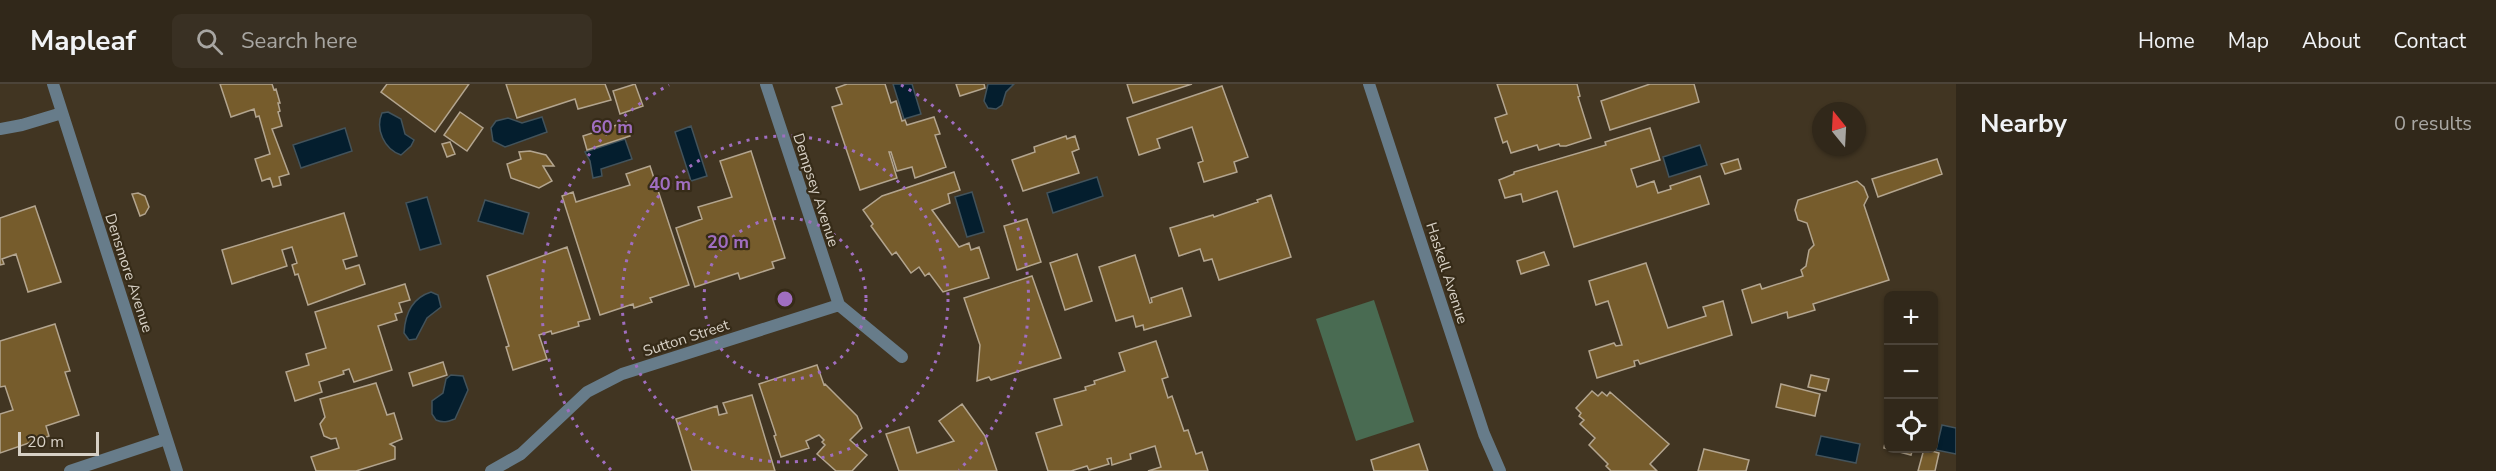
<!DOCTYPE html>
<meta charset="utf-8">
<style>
body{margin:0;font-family:"Nunito Sans",sans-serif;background:#393023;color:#f1f3f6}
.controls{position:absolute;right:18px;bottom:18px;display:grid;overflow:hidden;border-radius:9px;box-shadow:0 2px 4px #0004}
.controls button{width:54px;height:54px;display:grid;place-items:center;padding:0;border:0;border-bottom:2px solid #4c4439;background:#31281a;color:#f1f3f6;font:30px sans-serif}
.compass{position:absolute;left:1812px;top:18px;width:54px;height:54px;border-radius:50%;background:#31281a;box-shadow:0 2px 4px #0004;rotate:342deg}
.scale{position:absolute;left:18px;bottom:15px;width:81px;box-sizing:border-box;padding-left:6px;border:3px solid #d7d0c5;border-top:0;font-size:16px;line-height:21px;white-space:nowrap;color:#d7d0c5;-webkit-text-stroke:4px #362b18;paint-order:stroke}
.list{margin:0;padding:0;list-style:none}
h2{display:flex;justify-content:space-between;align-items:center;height:78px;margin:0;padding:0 24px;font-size:26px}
h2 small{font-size:20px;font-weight:400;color:#a8a6a2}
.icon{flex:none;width:33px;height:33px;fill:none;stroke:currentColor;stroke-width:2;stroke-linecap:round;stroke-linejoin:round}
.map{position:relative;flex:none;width:1956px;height:387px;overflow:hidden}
header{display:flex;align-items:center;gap:36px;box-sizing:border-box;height:84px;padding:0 30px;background:#31281a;border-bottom:2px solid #4c4439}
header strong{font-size:28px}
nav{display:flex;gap:33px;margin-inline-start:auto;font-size:21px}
.search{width:420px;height:54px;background:#393023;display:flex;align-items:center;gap:15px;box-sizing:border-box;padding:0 21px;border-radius:9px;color:#a8a6a2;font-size:22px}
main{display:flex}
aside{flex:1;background:#31281a}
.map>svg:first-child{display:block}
.green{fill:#496b52}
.water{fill:#041e2e;stroke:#43535b;stroke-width:1.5}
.building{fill:#765c2c;stroke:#b3a58f;stroke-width:1.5}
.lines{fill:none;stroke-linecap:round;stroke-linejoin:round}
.minor{stroke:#677c8a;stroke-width:12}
.ring{fill:none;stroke:#a06ec1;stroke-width:3;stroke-dasharray:3 6}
.labels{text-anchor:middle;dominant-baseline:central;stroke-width:4.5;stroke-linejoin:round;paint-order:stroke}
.street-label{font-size:15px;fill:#d7d0c5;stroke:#362b18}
.centre{fill:#a06ec1;stroke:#362b18;stroke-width:3}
.ring-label{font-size:18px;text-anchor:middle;font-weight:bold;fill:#a06ec1;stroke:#362b18;stroke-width:4.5;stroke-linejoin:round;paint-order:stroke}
</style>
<header>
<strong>Mapleaf</strong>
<div class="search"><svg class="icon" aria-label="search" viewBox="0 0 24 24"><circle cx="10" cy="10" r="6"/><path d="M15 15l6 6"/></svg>Search here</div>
<nav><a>Home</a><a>Map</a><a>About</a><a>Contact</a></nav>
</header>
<main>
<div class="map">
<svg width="1956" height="387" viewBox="0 0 1956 387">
<rect width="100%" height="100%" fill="#413522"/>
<path class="green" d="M1374,216L1414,338L1356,357L1316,235Z"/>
<path class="water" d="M893,0H912L921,30L904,35Z
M988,0H1014L1006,8L1002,21L996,25L988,24L984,17Z
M388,28L401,35L405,50L414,56L411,62L401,71C384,65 375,45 382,29Z
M542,33L547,48L505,63L493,57L491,44L496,37L508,34L522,39Z
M691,42L707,92L691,97L675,48Z
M345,44L352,67L301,84L293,61Z
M625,55L632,75L601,85L602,92L593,94L590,77L585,68Z
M1700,61L1707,81L1669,93L1663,73Z
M1097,93L1103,112L1053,129L1047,109Z
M972,108L984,148L967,153L955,113Z
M427,113L441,160L420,166L406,119Z
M485,116L529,129L523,150L478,137Z
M431,208L438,211L441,223L427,234L416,255L409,256L404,249C405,230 412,214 431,208Z
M451,291L463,292L468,306L455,335C447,338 443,339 436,336L432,330V317L443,309L446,295Z
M1942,341L1956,344V370L1936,366Z
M1821,352L1860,360L1856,379L1816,371Z"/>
<path class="building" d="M220,0H272L274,6L276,5L280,19H278L280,27L278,28L282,42L272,45L289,90L279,93L281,101L273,103L270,94L262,97L255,75L270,70L259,32L256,33L254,25L231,33Z
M387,0H469L435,48L381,8Z
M506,0H605L611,16L578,25L575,15L517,34Z
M635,0L643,22L620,30L613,7Z
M847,0H885L891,19L896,17L902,37L905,36L907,41L934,33L940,50L935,51L946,83L915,94L912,83L897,87L891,68H889L897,94L860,106L832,23L842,20L836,4Z
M956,0H984L985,4L960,12Z
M1127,0H1192L1133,19Z
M1497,0H1577L1580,12L1578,13L1591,54L1566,62H1560L1559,60L1539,66L1537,61L1511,69L1507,57L1503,59L1495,34L1507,30Z
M1650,0H1694L1699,18L1610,46L1601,17Z
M1222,2L1248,73L1234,78L1237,88L1204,98L1198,79L1203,77L1192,43L1157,55L1160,64L1139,71L1127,34Z
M460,28L483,44L467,67L444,51Z
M626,38L630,52L587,66L583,52Z
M1650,44L1660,76L1631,85L1637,103L1654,97L1658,109L1671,105L1670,102L1700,92L1709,120L1574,163L1557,107L1523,118L1521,110L1505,114L1499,96L1514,90V88L1606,61L1605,58Z
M1066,52L1067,55L1075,52L1079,65L1072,68L1079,89L1023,107L1012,76L1035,68L1034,63Z
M450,58L455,70L447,73L442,60Z
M530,67L546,71L554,82H543L552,97L539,104L511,94L507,80L521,75L519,68Z
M751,67L785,174L772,178L774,184L740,195L738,189L695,203L676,144L702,135L698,123L732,113L720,77Z
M1738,75L1741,85L1725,90L1721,80Z
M1937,75L1942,90L1878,113L1872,95Z
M650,82L689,201L650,214L652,218L634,224L633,220L600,231L562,112L573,108L576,118L630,101L626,90Z
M954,88L960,106L948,110L950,119L932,126L959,163L969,159L971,166L979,163L989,194L943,208L929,189L925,192L919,183L911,189L896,168L892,171L871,142L873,140L863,126L882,112Z
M1857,97L1864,103L1868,113L1864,121L1889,196L1813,220L1815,226L1788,234L1787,228L1752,239L1742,206L1760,200L1762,205L1803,192L1801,186L1806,182L1809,166L1814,161L1807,139L1798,136L1795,126L1798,116Z
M138,109L145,112L149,123L145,130L140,132L132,110Z
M1271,111L1291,173L1219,196L1212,175L1204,177L1200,165L1179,172L1170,144L1213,131L1214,133L1258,118L1257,116Z
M35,122L61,198L28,208L16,170L2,175L4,180L0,181V134Z
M344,129L357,172L343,176L346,185L359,181L365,200L308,221L298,190L295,191L292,181L297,179L292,163L282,166L287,182L232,200L222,166Z
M1027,135L1041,178L1017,186L1004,142Z
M567,163L590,235L578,238L579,242L552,250L551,247L539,251L547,275L513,286L506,263L509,262L487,192Z
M1544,168L1549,181L1521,190L1517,177Z
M1077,170L1092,217L1065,226L1050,179Z
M1135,171L1150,219L1152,218L1151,214L1182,204L1191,232L1144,246L1143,241L1136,243L1133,232L1116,237L1099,183Z
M1646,179L1668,244L1706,232L1703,223L1723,217L1732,251L1640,280L1638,276L1634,277L1635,282L1597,294L1589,267L1614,259L1616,262L1622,261L1608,217L1596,221L1589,197Z
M1032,192L1061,274L991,296L989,293L977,297L980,261L964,214Z
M405,200L410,216L399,219L402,228L395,230L397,236L378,242L392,286L354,298L349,285L343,287L344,290L319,298L322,308L295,317L286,288L309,281L306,270L326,264L315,228Z
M55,240L70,287L65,288L79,331L46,342L49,352L0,369V330L13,326L5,302L0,303V257Z
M1156,257L1168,293L1162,295L1168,314L1172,312L1184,347L1188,346L1196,370L1202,368L1208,387H1148L1161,383L1155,362L1130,370L1131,375L1112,381L1111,374L1107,375L1109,380L1089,386L1087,382L1071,387H1048L1036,349L1062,341L1054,315L1086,306L1085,303L1095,300L1094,297L1125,287L1119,269Z
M443,278L447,291L413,302L409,289Z
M817,281L824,301L825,300L857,332L862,344L850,356L867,371L852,387H836L817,370L825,361L822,358L824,356L819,351L806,357L809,364L781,373L774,352L776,351L759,300Z
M1811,291L1829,295L1826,307L1808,303Z
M376,299L387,331L394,329L402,355L390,360L395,363V375L356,387H316L311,373L339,364L336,354L331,355L324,352L320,340L325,333L320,315Z
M1781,300L1820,310L1815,332L1776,323Z
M1592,307L1598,312L1602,308L1607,312L1610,308L1669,360L1650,380L1657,387H1611L1606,382L1608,380L1589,361L1595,354L1580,340L1584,336L1579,332L1581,329L1576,324Z
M752,311L775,387H692L676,335L717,322L719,331L727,329L723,319Z
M962,320L985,352L997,387H899L886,350L909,343L917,369L954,357L939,337Z
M1888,344V364H1913L1911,371L1884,364Z
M1419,360L1428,387H1374L1371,376Z
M1704,365L1749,376L1746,387H1698Z
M1924,365L1939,369L1935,387H1918Z"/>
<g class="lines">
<path class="minor" d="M53,0L177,387
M766,0L839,221
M1369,0L1484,350L1500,387
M0,45L22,41L62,29
M70,387L166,355
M491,387L521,370L587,308L622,290L839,221L902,273"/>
</g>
<g class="ring">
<circle cx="785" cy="215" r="81"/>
<circle cx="785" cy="215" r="163"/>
<path d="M611 386A244 244 0 0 1 669 1M901 1A244 244 0 0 1 959 386"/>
</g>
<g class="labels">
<g class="street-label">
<text transform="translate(816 106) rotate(72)">Dempsey Avenue</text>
<text transform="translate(129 189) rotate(72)">Densmore Avenue</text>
<text transform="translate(1447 189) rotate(72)">Haskell Avenue</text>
<text transform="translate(686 254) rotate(-18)">Sutton Street</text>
</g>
</g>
<circle cx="785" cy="215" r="9" class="centre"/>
<g class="ring-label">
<text x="612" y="49">60 m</text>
<text x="670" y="106">40 m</text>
<text x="728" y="164">20 m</text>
</g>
</svg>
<div class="controls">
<button>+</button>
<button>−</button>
<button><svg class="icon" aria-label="locate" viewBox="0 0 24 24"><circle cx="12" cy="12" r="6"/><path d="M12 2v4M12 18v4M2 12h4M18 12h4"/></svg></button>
</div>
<svg class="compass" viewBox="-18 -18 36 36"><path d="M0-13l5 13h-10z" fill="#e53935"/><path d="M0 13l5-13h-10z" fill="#a8a6a2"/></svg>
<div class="scale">20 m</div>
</div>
<aside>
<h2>Nearby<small>0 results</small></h2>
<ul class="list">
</ul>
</aside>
</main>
